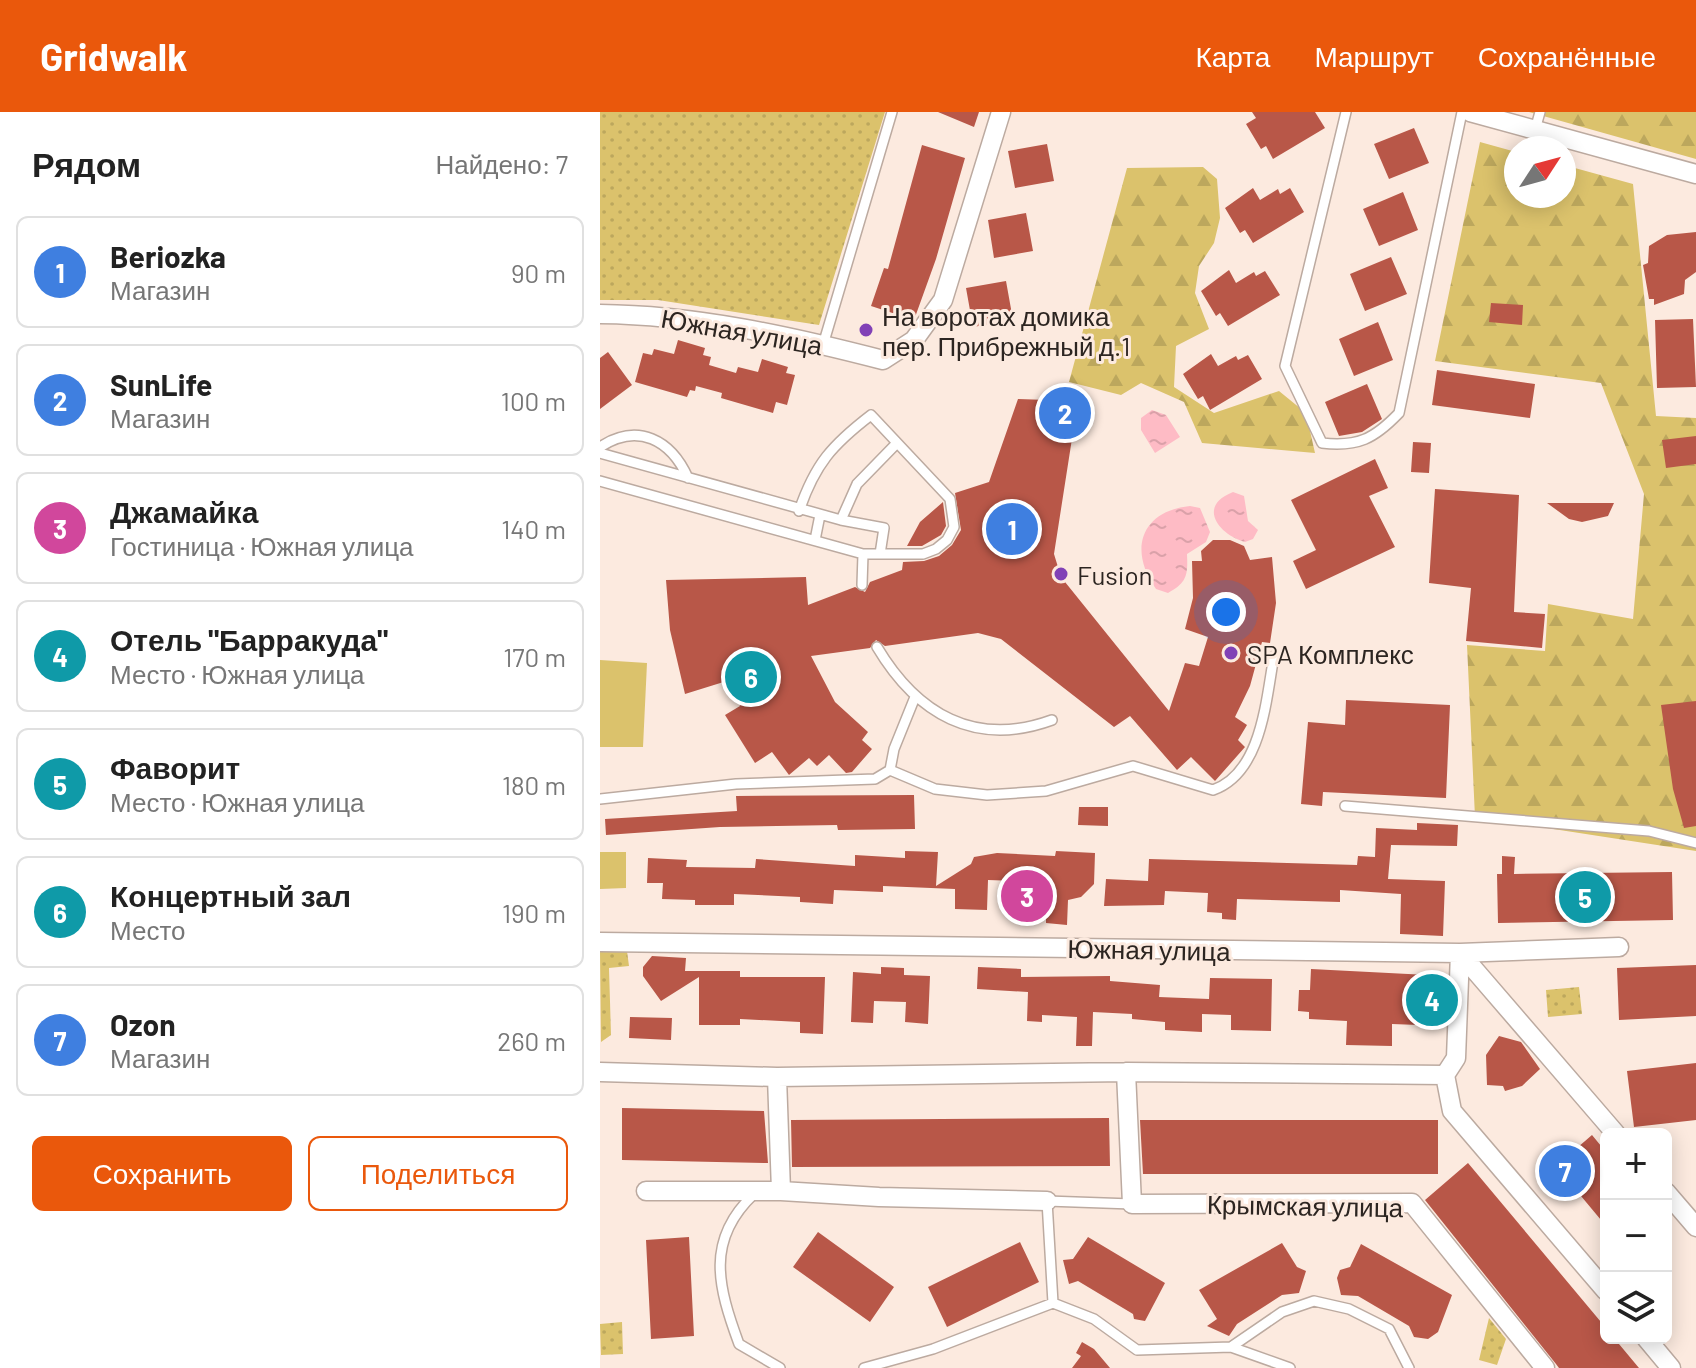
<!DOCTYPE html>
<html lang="ru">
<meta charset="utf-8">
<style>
body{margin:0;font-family:Barlow,sans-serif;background:#f6f6f6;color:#222}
.controls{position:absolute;right:24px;bottom:24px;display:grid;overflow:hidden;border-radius:12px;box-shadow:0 4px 20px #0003}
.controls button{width:72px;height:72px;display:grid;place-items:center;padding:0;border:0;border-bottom:2px solid #e0e0e0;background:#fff;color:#222;font:40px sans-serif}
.compass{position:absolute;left:904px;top:24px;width:72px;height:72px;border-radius:50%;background:#fff;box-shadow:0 4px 20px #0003;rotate:54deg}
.you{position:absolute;left:626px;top:500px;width:28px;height:28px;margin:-20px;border:6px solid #fff;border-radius:50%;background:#1a73e8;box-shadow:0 0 0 12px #1a73e833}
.badge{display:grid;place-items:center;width:52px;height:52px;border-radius:50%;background:#ea580c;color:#fff;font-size:26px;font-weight:700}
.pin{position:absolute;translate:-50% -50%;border:4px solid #fff;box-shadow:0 2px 8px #0006}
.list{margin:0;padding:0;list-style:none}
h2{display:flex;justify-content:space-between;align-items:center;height:104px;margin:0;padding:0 32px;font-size:34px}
h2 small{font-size:26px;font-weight:400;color:#767676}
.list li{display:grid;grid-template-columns:52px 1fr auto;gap:24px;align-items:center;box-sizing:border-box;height:112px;margin:0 16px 16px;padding:0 16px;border:2px solid #e0e0e0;border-radius:12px}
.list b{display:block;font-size:30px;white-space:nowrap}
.list p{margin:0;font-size:26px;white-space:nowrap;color:#767676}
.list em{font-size:26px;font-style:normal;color:#767676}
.actions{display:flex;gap:16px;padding:24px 32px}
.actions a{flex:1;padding:18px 0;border:2px solid #ea580c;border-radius:12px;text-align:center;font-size:28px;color:#ea580c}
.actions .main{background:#ea580c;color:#fff}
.icon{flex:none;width:44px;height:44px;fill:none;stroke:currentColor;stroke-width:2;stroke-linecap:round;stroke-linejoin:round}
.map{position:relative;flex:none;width:1096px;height:1256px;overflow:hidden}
header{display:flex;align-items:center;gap:48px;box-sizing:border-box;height:112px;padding:0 40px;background:#ea580c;color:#fff}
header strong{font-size:38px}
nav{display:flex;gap:44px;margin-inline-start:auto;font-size:28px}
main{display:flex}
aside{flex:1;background:#fff}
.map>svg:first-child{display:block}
.grass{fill:url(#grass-dots)}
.forest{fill:url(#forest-firs)}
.garden{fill:#dbc26c}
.water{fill:url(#water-ripples)}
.building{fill:#b85748}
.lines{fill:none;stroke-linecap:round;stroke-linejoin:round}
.service-casing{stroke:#bcaaa0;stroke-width:12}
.minor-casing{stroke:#bcaaa0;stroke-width:21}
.service{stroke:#fff;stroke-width:9}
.minor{stroke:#fff;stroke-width:18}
.poi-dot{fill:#8141b6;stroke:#fceadf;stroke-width:3}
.labels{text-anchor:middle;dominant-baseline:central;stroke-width:6;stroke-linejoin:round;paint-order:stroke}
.poi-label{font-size:26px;fill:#2c2521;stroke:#fceadf;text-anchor:start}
.street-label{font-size:26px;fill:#2c2521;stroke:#fceadf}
</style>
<header>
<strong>Gridwalk</strong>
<nav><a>Карта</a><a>Маршрут</a><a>Сохранённые</a></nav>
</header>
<main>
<aside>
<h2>Рядом<small>Найдено: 7</small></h2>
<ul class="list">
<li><span class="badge" style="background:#3f7fe0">1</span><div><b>Beriozka</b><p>Магазин</p></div><em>90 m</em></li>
<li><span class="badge" style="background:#3f7fe0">2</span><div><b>SunLife</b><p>Магазин</p></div><em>100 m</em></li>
<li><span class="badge" style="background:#d1479c">3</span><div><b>Джамайка</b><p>Гостиница · Южная улица</p></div><em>140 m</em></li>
<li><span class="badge" style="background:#0f9aa8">4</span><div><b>Отель &quot;Барракуда&quot;</b><p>Место · Южная улица</p></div><em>170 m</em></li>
<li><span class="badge" style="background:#0f9aa8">5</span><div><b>Фаворит</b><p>Место · Южная улица</p></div><em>180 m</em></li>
<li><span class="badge" style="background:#0f9aa8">6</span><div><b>Концертный зал</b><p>Место</p></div><em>190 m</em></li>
<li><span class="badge" style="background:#3f7fe0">7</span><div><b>Ozon</b><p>Магазин</p></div><em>260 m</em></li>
</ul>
<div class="actions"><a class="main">Сохранить</a><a>Поделиться</a></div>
</aside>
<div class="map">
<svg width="1096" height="1256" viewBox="0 0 1096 1256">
<defs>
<pattern id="grass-dots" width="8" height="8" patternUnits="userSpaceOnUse" patternTransform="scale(2)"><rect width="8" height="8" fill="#dbc26c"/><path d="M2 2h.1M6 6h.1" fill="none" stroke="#bca75d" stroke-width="1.8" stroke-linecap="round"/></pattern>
<pattern id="forest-firs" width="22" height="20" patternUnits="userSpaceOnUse" patternTransform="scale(2)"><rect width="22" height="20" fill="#dbc26c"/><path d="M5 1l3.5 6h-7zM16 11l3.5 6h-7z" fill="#bca75d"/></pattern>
<pattern id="water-ripples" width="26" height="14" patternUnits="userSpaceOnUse" patternTransform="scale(2)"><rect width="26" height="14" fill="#febbc5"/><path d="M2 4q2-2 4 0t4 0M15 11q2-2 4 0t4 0" fill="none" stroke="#daa1a9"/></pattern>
</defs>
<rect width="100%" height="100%" fill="#fceadf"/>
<path class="grass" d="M0,0H285L219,213L58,188H0Z
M0,839H27L29,854L9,856L11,923L1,930Z
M979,875L982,902L948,905L946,878Z
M889,1206L906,1227L897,1253L879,1248Z
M22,1210L23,1242L1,1243L0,1212Z"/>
<path class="forest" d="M929,0H1096V47Z
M880,30L916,40V84H964V53L1033,72L1056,304L1096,306V739L875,705L867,533L945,539L948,492L1033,507L1044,382L1001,271L835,249Z
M603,55L617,67L620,106L614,131L599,154L595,181L609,217L576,234L574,275L614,301L679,279L706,301L715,341L602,331L584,290L541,271L521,283L469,270L527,56Z"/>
<path class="garden" d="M0,548L47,551L43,635H0Z
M0,740H26V776L0,777Z"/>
<path class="water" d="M552,298L566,303L580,325L555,341L541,318V306Z
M633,380L644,384L648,409L658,418L653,427L645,430C618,422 597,394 633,380Z
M590,394L600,396L610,420L606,430L587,442C588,463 587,471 568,481L556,477C528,438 541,399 590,394Z"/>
<path class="building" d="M338,0H379L374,15Z
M652,0H715L725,16L673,47L666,34L661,37L646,12L656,6Z
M814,16L829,51L789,67L774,32Z
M447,32L454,69L415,76L408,39Z
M322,33L365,46L336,147L314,208L271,194L284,156L288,157Z
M653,76L660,88L678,77L680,82L690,76L704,100L653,131L645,118L640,121L625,96Z
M803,80L818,118L779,134L763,97Z
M426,101L433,139L394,146L388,108Z
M1096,120V160L1085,168L1084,182L1054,193V187H1049L1043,153L1048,151L1049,134L1067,123Z
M791,145L807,182L765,199L750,162Z
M629,158L636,171L654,160L656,164L665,159L680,183L628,214L620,201L616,204L601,179Z
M406,169L413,208L373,215L366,176Z
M891,191L923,193L922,213L889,210Z
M1093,207L1096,275L1057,276L1055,208Z
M778,210L793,248L754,264L739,227Z
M78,228L105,236L103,243L111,245L109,253L136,261L138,255L158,260L162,247L188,255L186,261L195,263L187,293L176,290L173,301L121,286L122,281L96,274L95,279L90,278L87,285L35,270L43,241L52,243L54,237L74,242Z
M8,240L32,273L0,297V246Z
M611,242L618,254L636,244L638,248L648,243L662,267L610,298L603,284L598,287L583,262Z
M837,258L935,272L930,306L832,293Z
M767,272L782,307L762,320L739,324L725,290Z
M418,287L448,288L476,301L454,442L461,465L569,599L585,551L599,554L608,525L585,517L593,486L592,449H602L601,439L613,428H630L644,434L650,448L672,445L676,491L670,531L662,530L650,574L635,605L647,613L638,628L645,635L615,669L591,645L577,658L530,604L514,615L401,527L378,521L285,534L276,528L270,536L211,544L235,590L268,620L262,628L272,637L252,660L246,661L229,643L217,654L209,646L189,663L172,640L155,651L125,603L140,594L130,568L85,582L70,518L66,468L206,465L208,493L255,475L265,480L270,470L302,458L303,450L324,449L339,444L352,433L361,418L355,381L389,370Z
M1096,324V352L1066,356L1062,328Z
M813,330L831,331L829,361L811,360Z
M775,347L788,376L769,384L795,435L706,477L693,449L716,438L691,388Z
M835,377L919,383L914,500L945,502L942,536L866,529L871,476L829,471Z
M343,390L346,414L341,423L322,434H307L320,410Z
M947,391H1014L1008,404L982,410L969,407Z
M746,588L850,593L846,686L723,680L722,694L701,692L708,610L745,613Z
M1096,589V714L1084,716L1073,677L1061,593Z
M314,683L315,717L238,718L237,713L120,715L6,723L5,707L137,699L136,684Z
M479,695H508V714L478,713Z
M817,711L858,713L857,734L791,733L788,767L845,769L843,824L800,822L801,782L740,778V790L637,787L636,808L622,807V801L607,800L608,781L565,779L564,793L504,794L506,767L548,769L549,747L757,753L758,744L775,745L776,716L817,718Z
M305,739L338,740L336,774L371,752L374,745L397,741L455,744L456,739L495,741L494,772L481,785L468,788L467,813L446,811V801L416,798L417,769L388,768L387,798L355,797V777L283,774V780L234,778L233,792L200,790V785L134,782V793H95V788L62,787L63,771H47L48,746L87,748L86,755L155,756L156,747L255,754V743L305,746Z
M902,744L915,745L914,762L1072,760L1073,808L898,811L897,762H902Z
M52,844L86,846L85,859H140V865H225L223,922L200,921V910L140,907V913H99V865L61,889L43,864V855Z
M1096,853V904L1019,908L1017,856Z
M281,855L304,856V863L330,864L328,912L305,910L306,890L274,889L273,911L251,910L253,860L281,862Z
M378,855L421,857V865L510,864V869L560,873L559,885L609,887L610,866L672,867L671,919L631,918V903L602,902V920L565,918V910L532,907V902L493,900L492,934H476L477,905L442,903V910L427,909L428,880L377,877Z
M711,857L847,864L845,914L792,912V934L746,933L747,909L709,907V900L698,899L699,878H710Z
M30,905L72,906L71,928L29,926Z
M899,924L921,930L940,957L922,974L905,979L903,974L887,973L886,943Z
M1096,951V1008L1034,1015L1027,959Z
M22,996L164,999L168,1051L22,1048Z
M509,1006L510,1054L192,1055L191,1008Z
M540,1008H838V1062H543Z
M992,1023L1006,1040V1114L956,1054Z
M868,1051L1006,1216V1226H1014L1039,1256H959L956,1252L825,1088Z
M218,1120L294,1175L270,1210L193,1155Z
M89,1125L94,1224L51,1227L46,1128Z
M488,1125L565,1171L545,1209L534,1207L533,1202L478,1169L469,1172L463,1148L473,1147Z
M420,1130L439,1170L347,1215L328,1175Z
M682,1131L697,1155L706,1159L699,1181L682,1183L637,1212L629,1224L607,1214L617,1207L599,1178Z
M761,1132L852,1183L838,1220L828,1227L814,1225L809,1214L758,1184L741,1183L737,1166L740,1158L750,1155Z
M482,1230L494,1237L510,1256H472L481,1244L476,1241Z"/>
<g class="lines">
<defs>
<path id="service" d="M746,0L685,254L722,331C758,335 774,327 799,301L862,0
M935,18L940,0
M223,233L292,0
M0,335C38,310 71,328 88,366
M0,341L241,408L257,372L297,331
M0,369L263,442H323L336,437L347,428L354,415L350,387L271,303C232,333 215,352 199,399
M241,408L284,416L280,442
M215,428L220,403
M262,473L263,442
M277,535C317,602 375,636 452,608
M315,585L294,637L290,658L335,677L387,683L446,679L533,654L613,678C662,661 666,587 674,544
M0,687L136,672L275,667L290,658
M745,694L1049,719L1096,731
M154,1082C105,1128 118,1175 139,1232L180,1256
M532,1092L447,1089L453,1191L494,1207L537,1238L631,1235L690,1256
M631,1235L682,1200L714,1189L749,1197L789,1217L809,1256
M264,1256L333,1237L453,1191"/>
<path id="minor" d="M870,0L1096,62
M0,202C96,203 190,224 283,248L314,228L343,188L401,0
M0,830L860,841L1016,1022
M0,960L177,965L526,960L845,963L856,946L860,841L1019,835
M526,960L532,1092L812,1091L945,1256
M845,963L852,999L1006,1179
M177,965L181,1079L279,1085L447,1089
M46,1079H181
M1066,1080L1096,1115
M1046,1226L1071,1256"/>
</defs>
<use href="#service" class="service-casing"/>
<use href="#minor" class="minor-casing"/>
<use href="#service" class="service"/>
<use href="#minor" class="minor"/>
</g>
<g class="poi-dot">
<circle cx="266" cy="218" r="8"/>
<circle cx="461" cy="462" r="8"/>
<circle cx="631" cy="541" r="8"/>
</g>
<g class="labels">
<g class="poi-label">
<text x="282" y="203">На воротах домика<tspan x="282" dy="30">пер. Прибрежный д.1</tspan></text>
<text x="477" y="462">Fusion</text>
<text x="647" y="541">SPA Комплекс</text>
</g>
<g class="street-label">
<text transform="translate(142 219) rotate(10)">Южная улица</text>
<text transform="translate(549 837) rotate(1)">Южная улица</text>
<text transform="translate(705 1093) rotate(1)">Крымская улица</text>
</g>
</g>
</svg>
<div class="controls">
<button>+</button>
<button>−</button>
<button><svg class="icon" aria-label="layers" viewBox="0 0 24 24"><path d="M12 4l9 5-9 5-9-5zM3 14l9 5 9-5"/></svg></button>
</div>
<svg class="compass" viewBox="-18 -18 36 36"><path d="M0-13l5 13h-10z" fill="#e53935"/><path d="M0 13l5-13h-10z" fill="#767676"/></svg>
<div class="you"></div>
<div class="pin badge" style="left:412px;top:417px;background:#3f7fe0">1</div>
<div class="pin badge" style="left:465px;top:301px;background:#3f7fe0">2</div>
<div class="pin badge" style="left:427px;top:784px;background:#d1479c">3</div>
<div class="pin badge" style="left:832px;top:888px;background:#0f9aa8">4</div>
<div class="pin badge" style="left:985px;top:785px;background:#0f9aa8">5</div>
<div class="pin badge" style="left:151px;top:565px;background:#0f9aa8">6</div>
<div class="pin badge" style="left:965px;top:1059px;background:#3f7fe0">7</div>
</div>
</main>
